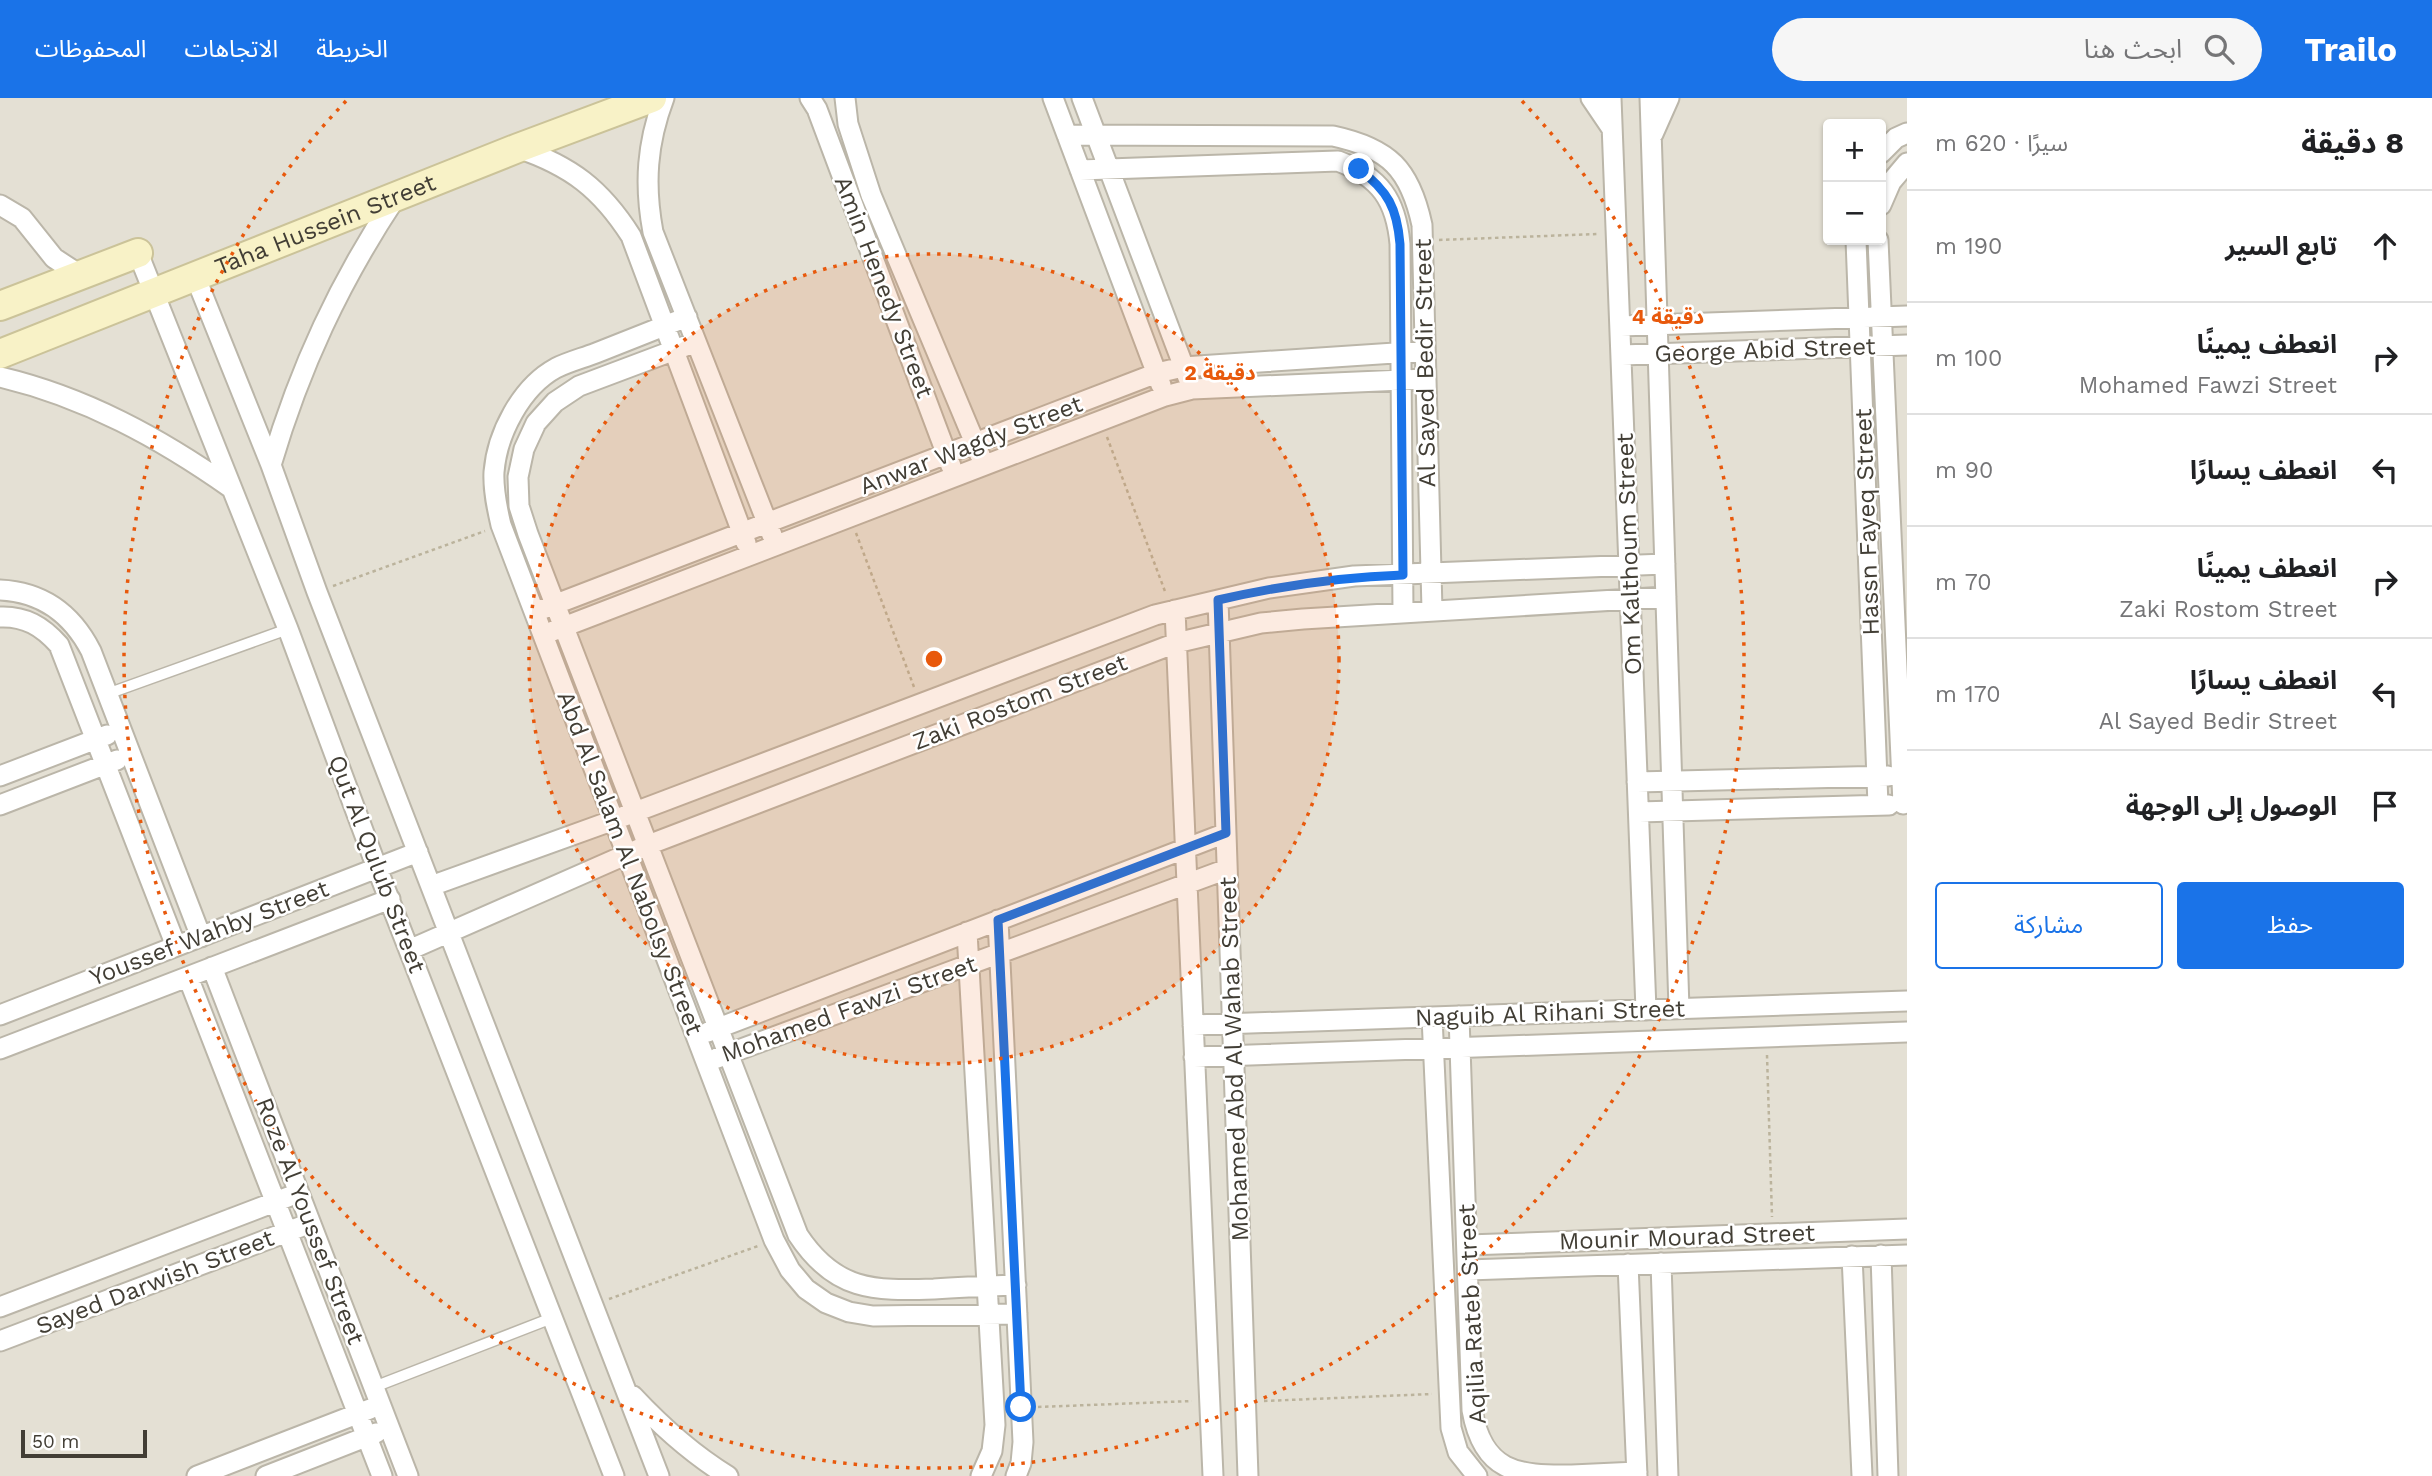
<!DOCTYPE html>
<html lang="ar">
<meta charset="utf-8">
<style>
body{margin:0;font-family:"Work Sans","Noto Sans Arabic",sans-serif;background:#f6f6f6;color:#202124;direction:rtl}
.controls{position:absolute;right:21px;top:21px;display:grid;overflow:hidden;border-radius:7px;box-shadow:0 2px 5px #0004}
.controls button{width:63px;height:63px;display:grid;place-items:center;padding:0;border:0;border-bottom:2px solid #e0e0e0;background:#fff;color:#202124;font:35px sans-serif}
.scale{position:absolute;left:21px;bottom:18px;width:126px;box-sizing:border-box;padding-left:7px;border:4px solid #423e35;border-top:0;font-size:19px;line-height:24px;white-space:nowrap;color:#423e35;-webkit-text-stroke:5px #fff;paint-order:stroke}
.stop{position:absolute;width:21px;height:21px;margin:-16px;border:5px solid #1a73e8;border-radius:50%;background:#fff}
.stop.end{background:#1a73e8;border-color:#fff;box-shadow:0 2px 7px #0008}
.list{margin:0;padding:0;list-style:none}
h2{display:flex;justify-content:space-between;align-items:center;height:91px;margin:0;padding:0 28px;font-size:30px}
h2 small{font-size:23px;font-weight:400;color:#757577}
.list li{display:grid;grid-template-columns:46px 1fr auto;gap:21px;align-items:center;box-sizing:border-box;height:112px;padding:0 28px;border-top:2px solid #e0e0e0}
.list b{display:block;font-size:26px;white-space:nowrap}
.list p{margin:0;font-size:23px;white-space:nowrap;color:#757577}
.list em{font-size:23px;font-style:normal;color:#757577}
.actions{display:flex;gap:14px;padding:21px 28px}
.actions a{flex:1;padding:16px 0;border:2px solid #1a73e8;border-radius:7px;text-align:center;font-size:24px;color:#1a73e8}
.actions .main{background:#1a73e8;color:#fff}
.icon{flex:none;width:38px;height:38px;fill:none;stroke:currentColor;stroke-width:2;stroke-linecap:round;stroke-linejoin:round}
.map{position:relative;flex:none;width:1907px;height:1378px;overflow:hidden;direction:ltr}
header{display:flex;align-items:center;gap:42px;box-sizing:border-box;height:98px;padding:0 35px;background:#1a73e8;color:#fff}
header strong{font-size:33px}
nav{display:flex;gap:38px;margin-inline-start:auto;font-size:24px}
.search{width:490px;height:63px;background:#f6f6f6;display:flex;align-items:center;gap:18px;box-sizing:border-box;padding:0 24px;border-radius:38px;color:#757577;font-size:26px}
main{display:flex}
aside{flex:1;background:#fff}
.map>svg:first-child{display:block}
.residential{fill:#e4e0d4;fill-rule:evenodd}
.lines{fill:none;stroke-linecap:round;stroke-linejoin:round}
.lane-casing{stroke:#bbb6a9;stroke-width:13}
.street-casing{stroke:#bbb6a9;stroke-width:23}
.secondary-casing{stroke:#cbc399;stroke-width:32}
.path{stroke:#bbb39c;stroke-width:2.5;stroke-dasharray:3.5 3.5;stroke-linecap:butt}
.lane{stroke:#fff;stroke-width:10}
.street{stroke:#fff;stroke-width:19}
.secondary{stroke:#f8f2c7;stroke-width:28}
.route{stroke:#1a73e8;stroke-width:9}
.ring{fill:none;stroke:#e8590c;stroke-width:3.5;stroke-dasharray:3.5 7}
.labels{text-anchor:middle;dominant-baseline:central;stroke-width:5;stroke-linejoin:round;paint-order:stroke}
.street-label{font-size:24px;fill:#423e35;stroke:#fff}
.centre{fill:#e8590c;stroke:#fff;stroke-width:3.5}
.ring-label{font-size:21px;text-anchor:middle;font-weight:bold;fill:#e8590c;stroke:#fff;stroke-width:5;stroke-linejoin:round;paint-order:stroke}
</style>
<header>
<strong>Trailo</strong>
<div class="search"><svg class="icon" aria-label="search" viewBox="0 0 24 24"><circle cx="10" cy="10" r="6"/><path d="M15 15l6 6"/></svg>ابحث هنا</div>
<nav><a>الخريطة</a><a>الاتجاهات</a><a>المحفوظات</a></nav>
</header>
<main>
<aside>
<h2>8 دقيقة<small>سيرًا · 620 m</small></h2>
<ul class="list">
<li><svg class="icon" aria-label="ahead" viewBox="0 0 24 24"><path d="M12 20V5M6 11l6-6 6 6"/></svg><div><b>تابع السير</b></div><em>190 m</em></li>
<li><svg class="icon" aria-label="right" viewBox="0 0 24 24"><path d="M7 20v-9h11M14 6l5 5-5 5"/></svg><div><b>انعطف يمينًا</b><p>Mohamed Fawzi Street</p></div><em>100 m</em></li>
<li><svg class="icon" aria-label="left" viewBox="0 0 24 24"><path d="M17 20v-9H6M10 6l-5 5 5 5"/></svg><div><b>انعطف يسارًا</b></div><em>90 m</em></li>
<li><svg class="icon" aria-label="right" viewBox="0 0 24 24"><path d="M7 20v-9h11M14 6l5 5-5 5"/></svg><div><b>انعطف يمينًا</b><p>Zaki Rostom Street</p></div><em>70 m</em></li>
<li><svg class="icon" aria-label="left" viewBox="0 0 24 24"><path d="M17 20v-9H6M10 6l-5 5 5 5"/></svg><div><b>انعطف يسارًا</b><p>Al Sayed Bedir Street</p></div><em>170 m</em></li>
<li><svg class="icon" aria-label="arrive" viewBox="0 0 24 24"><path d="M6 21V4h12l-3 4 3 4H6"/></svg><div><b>الوصول إلى الوجهة</b></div></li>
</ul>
<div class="actions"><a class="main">حفظ</a><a>مشاركة</a></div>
</aside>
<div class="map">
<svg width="1907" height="1378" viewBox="0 0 1907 1378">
<rect width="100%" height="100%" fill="#f0eee5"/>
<path class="residential" d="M0,0H1907V1378H0ZM1828,26H1881V142H1828Z"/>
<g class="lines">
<defs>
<path id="lane" d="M107,596L288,531
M374,1289L552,1220"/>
<path id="street" d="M664,0C647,45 644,86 653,134L772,437
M810,0L817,11L951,368
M845,0L848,26L871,97L980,357
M1053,0L1161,287
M1082,0L1188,280
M1591,0L1612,31
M1611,0L1646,912
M1650,0L1679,911
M1653,36L1669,0
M1067,37L1333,38C1389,50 1410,71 1422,127L1432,512
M518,50C571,68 601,91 631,138L746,445
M1881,55L1896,40L1907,35
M1080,72L1338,63C1380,79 1396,102 1400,146L1403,514
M0,107L22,120L54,160L80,177
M1881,107L1891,84L1907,65
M1856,142L1878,707
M1878,142L1903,706
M138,155L288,531L377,770L614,1378
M195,178L271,367L317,494L659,1378
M687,219C656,231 626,243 596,255C583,260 568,264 556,270C521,289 497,336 494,374C493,392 497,410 501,427L774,1142L790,1172L806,1191L826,1205L849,1214L873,1218L1017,1216
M1621,228L1907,218
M696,244L579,288L555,304L536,325L524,351L518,379L519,408L528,436L798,1137C835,1193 873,1193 934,1191C961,1189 988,1188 1016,1187
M1622,257L1907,247
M0,279C85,299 160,340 231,390
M271,367C300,269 339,185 396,99
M0,492C43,494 72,516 91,553L201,839
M1218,502L1248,1378
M543,511L1157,275L1183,269L1425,253
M1175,512L1213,1378
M0,519C25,518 42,528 59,547L176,848
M553,533L1165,298L1192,291L1426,281
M0,678L107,637
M1637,684L1888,678
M0,707L117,662
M1639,714L1889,707
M431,788L614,722L1155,517L1269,490L1354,478L1665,466
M998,822L1023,1344L1021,1365L1016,1378
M967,834L995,1327L992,1353L981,1378
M409,852L648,747L1176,545L1261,525L1303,521L1666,499
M212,869L408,1378
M188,879L382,1378
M0,917L418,754
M1459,918L1472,1312C1483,1374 1517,1378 1572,1377C1594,1376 1615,1375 1637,1374
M1432,919L1451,1330L1458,1354L1477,1378
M1193,927L1907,903
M708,934L1226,735
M0,951L390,801
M1194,959L1907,934
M717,960L1227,771
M1468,1147L1907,1131
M1881,1157L1888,1378
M1852,1158L1862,1378
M1661,1165L1668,1378
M1628,1166L1637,1378
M1468,1172L1907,1157
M0,1209L288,1099
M0,1243L300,1129
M633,1298C662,1329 692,1356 728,1378
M197,1378L370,1311
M266,1378L376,1335"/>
<g id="secondary">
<path d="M0,208L138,155"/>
<path id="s1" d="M0,256L518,50L652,0"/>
</g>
</defs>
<use href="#lane" class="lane-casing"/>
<use href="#street" class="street-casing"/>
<use href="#secondary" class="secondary-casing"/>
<path class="path" d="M1439,142L1597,136
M1107,339L1166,496
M856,435L914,589
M333,488L485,433
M1767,957L1772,1119
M609,1201L758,1148
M1264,1303L1432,1296
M1038,1309L1192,1303"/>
<use href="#lane" class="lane"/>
<use href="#street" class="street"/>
<use href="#secondary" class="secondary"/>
</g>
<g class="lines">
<path class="route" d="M1021,1309L998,822L1226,735L1218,502C1279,488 1340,479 1403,477L1400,146C1397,110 1388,93 1359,71"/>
</g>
<circle cx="934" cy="561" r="405" fill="#e8590c" fill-opacity=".12"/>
<g class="ring">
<circle cx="934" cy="561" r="405"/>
<path d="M1522 3A810 810 0 1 1 346 3"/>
</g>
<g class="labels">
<g class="street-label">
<text stroke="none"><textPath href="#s1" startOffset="350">Taha Hussein Street</textPath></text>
<text transform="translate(884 189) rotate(69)">Amin Henedy Street</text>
<text transform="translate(1765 252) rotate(-2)">George Abid Street</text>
<text transform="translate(1425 265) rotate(-91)">Al Sayed Bedir Street</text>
<text transform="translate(971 347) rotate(-21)">Anwar Wagdy Street</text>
<text transform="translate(1867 424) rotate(-92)">Hassn Fayeq Street</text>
<text transform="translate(1629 456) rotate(-92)">Om Kalthoum Street</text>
<text transform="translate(1020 604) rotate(-21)">Zaki Rostom Street</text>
<text transform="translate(630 765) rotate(69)">Abd Al Salam Al Nabolsy Street</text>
<text transform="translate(377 766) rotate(69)">Qut Al Qulub Street</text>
<text transform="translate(209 835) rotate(-21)">Youssef Wahby Street</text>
<text transform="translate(849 911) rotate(-20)">Mohamed Fawzi Street</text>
<text transform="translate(1550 915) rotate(-2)">Naguib Al Rihani Street</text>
<text transform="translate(1234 961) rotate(-92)">Mohamed Abd Al Wahab Street</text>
<text transform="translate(310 1123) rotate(69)">Roze Al Youssef Street</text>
<text transform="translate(1687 1139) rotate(-2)">Mounir Mourad Street</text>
<text transform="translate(155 1184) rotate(-21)">Sayed Darwish Street</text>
<text transform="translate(1472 1216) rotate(-93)">Aqilia Rateb Street</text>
</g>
</g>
<circle cx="934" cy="561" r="10" class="centre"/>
<g class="ring-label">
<text x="1668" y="226">4 دقيقة</text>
<text x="1220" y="282">2 دقيقة</text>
</g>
</svg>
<div class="controls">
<button>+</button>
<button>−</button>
</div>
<div class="scale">50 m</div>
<div class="stop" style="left:1021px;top:1309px"></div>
<div class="stop end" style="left:1359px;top:71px"></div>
</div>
</main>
